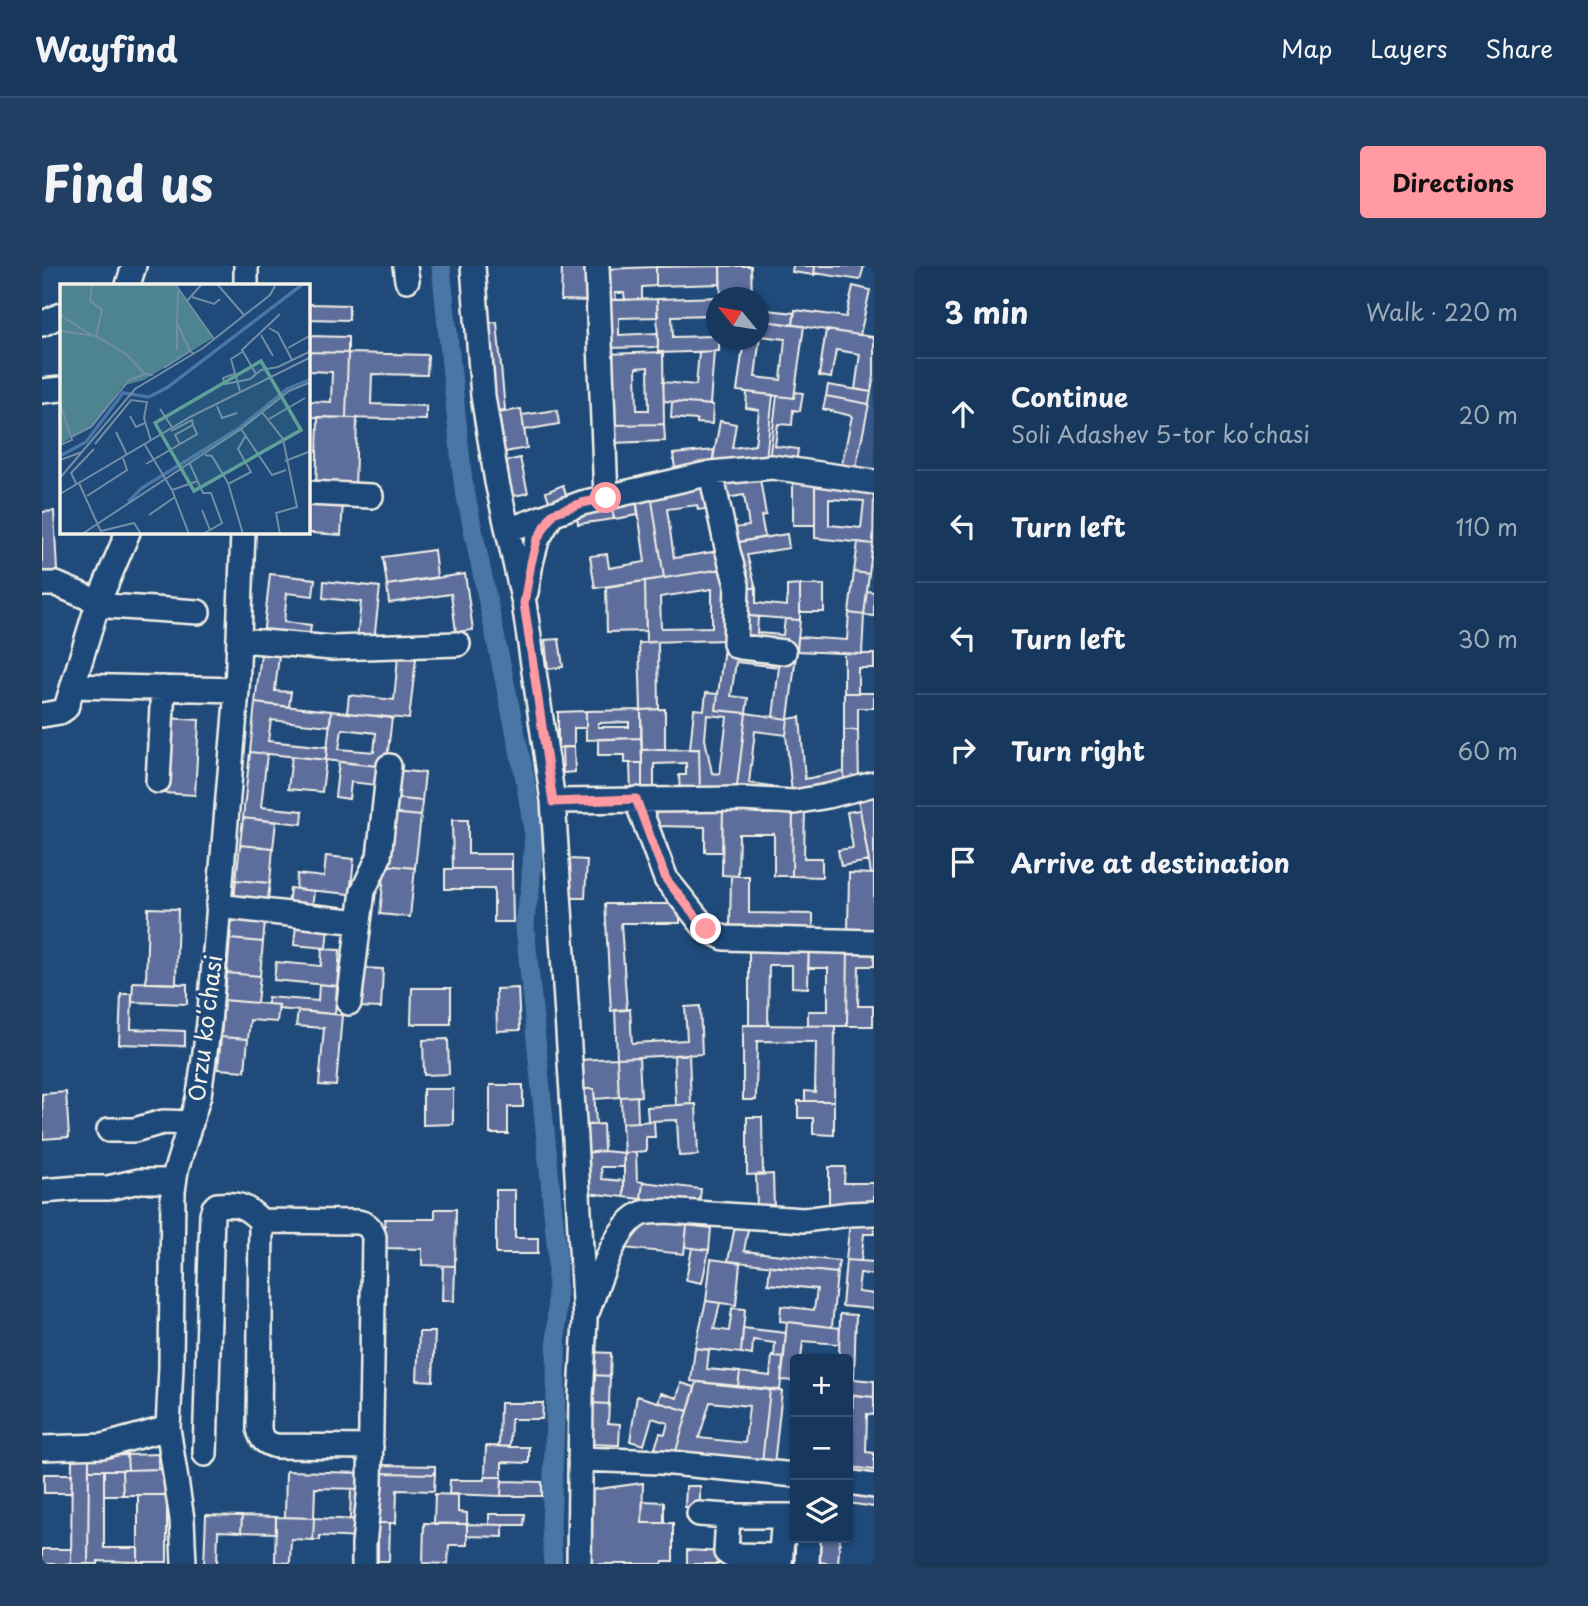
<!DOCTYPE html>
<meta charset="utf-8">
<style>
body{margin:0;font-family:"Playpen Sans",sans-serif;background:#203f62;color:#f1f3f6}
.controls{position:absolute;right:21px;bottom:21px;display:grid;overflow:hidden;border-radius:7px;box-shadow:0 2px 5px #0004}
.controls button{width:63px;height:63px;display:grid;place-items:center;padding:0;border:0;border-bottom:2px solid #365272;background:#17385c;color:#f1f3f6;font:35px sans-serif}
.compass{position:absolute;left:664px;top:21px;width:63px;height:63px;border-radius:50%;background:#17385c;box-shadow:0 2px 5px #0004;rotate:300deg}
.stop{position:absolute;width:21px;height:21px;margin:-16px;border:5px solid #ff9aa2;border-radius:50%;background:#fff}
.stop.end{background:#ff9aa2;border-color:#fff;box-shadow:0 2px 7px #0008}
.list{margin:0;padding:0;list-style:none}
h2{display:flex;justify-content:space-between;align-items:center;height:91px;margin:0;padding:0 28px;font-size:30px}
h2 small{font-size:23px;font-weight:400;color:#9eacbb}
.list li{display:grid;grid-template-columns:46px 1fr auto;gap:21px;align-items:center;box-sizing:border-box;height:112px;padding:0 28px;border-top:2px solid #365272}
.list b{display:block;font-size:26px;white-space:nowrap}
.list p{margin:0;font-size:23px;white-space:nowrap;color:#9eacbb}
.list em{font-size:23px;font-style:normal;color:#9eacbb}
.icon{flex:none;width:38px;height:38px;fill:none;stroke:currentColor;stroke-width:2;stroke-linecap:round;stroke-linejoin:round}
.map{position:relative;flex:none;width:832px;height:1298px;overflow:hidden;border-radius:7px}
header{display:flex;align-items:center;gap:42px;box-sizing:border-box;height:98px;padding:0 35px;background:#17385c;border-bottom:2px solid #365272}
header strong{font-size:33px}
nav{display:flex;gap:38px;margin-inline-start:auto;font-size:24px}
.intro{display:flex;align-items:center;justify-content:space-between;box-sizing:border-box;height:168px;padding:0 42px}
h1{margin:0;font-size:49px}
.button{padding:18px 32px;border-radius:7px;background:#ff9aa2;color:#111;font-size:24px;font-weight:700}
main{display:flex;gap:42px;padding:0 42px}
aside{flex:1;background:#17385c;border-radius:7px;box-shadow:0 2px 5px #0004}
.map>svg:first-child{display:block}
.built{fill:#365786}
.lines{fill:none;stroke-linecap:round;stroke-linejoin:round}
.canal{stroke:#4976a4;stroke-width:19}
.building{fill:#5d6d9c;stroke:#f4f1e8;stroke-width:2;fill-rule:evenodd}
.minor-casing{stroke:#f4f1e8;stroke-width:28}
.minor{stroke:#1f4a7a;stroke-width:23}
.route{stroke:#ff9aa2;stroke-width:9}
.labels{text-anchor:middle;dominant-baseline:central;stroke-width:6;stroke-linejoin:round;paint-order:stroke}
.street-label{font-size:23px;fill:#f4f1e8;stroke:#1f4a7a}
.inset-river{fill:none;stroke:#4976a4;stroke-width:3.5}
.inset-road{fill:none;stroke:#748da6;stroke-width:2}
.view{fill:#5fa199;fill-opacity:0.15;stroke:#5fa199;stroke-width:3.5}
.inset-edge{fill:none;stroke:#f4f1e8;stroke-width:3.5}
</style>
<header>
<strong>Wayfind</strong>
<nav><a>Map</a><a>Layers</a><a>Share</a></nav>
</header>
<div class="intro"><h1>Find us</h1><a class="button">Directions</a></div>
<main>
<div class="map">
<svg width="832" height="1298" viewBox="0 0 832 1298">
<rect width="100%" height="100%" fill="#1f4a7a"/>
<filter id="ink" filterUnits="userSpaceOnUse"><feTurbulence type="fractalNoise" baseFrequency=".0143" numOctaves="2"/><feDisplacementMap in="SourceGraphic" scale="14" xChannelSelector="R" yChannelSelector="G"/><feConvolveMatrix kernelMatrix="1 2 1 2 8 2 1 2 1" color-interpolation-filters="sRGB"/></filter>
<g filter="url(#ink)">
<path class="built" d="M832,121V209L815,201Z"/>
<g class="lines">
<path class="canal" d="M399,0L421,216L482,508L492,569L488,626L484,644L483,661L515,986L514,1128L509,1261L511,1298"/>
</g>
<path class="building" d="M520,0H547L546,35L519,34Z
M678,0H709L710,32H679Z
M678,0V18L614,20V1Z
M751,0H773L772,9L750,6Z
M773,0H822L818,14L772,7Z
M614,1V20L600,21V33L583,34L582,27H573L574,34H563L562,3Z
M811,20L828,24L818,69L751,59L753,44L804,51Z
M679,31L674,32V49L630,50L631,71L674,70V74H677V85L616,87L615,33Z
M615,33L616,51L577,52V69L616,67V81L564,82L563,34Z
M266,38L307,39V54L266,53Z
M716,43L752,47L751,59L716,54Z
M716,54L762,60L752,132L695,125L702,74H716ZM718,70L743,73L739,114L713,111Z
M455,56L463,144L451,145L443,57Z
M784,64L832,71V110L829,126L813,123L818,88L794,84L789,112L777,110Z
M266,70L306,71V87L266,86Z
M672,85L668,139L622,135L621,116L654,119L657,86Z
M266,86L306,87L304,152L266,151V135L289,136L290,106L266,105Z
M621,86L622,158L566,159L564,88ZM606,101L607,144H595L594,102Z
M306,87L386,89L385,109L330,108L329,138L384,140V154L304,152Z
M786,119L829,126L827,138L784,130Z
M705,126L731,129L724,193L670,199L678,155L694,158L690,182L713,179L717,144L704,142Z
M753,126L761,127L758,145L751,144L750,159L736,158L733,180L756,183L754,198L727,194L735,130L752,132Z
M784,130L827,138L813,206L799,203L810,150L781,143Z
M630,136L671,139L670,158L655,157V154L629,152Z
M479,143L485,182L463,186L457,147Z
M515,144L517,158L482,164L480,149Z
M276,151L315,152L313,225L274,224Z
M622,158L623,175L570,177V159Z
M672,184L670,199L633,203L631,188Z
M478,192L486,227L468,231L460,196Z
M717,207L724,249L719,250L723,271L686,278L684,263L707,260L702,229L679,233L676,214Z
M751,217H773V259H751Z
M773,217L832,226L831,278L773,272ZM787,233L822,235L819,262L787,259Z
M521,219L525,232L508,238L504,226Z
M667,219L671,242L656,244L655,239L625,243L632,292L677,285L680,303L622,312L609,228Z
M609,228L622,312L553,322L548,290L565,288L567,302L603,296L594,230Z
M266,233L301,235L299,269L254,266H266Z
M594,233L596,249L572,253L569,237Z
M569,237L572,253L536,258L534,242Z
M12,245L15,305H0V246Z
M745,268L747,282L705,289L714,322H698L686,278Z
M816,276L831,278L827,308L812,306Z
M392,284L395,311L345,319L341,291Z
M680,303L685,323V374L604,376L603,315ZM670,323V361L619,362L618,331Z
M812,306L827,308L822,349L807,347Z
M228,308L273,313L271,330L245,327L242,356L269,359L267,375L221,370Z
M423,308L431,364L414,366L409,328L347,337L345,319Z
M282,315L338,321L332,375L315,373L319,336L281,332Z
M603,315L604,365L565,366L564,321Z
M758,319H782V346H758Z
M758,319V354L698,349V322H714V337L745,340V320Z
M825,325L832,326V350L822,349Z
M807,347L822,349L820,388L755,385L756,371L805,374Z
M698,349L716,351L715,367L741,369L743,353L758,354L755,385L695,379Z
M517,373L521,401L506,403L503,374Z
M616,376L617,443L599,444L597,377Z
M682,381L754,390L746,453L731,451L737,401L694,396L689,430L706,432L704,447L674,444Z
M219,388L237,389L233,425L249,426L247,441L213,437Z
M802,388H832V402H816V427H802Z
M356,391L374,393L367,453L305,447L307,429L352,434Z
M664,427L676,428L674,444L704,447L694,528L658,527L657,483H648L652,443L662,444ZM665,449L685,451L678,508L670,507L663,473Z
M802,427H832V442H816V464H802Z
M213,437L289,445L288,460L229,454L226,475L285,481L284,494L208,486Z
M623,443V483L600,484L599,444Z
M599,444V472L544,474V445ZM587,456V461H556V457Z
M289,445L350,452L344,501L284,494ZM300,463L334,467L332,486L297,483Z
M544,445V462H532V481L516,482V446Z
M704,447L746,453L744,469L713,465L707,517L730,520L728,533L694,528Z
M758,451L763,513L802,505V518L750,527L744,469L746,453Z
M125,452L157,454L153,529L121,527Z
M802,464H816L817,517L802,518Z
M599,472L600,497H583V489H556V473Z
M520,481H532L533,506L521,507Z
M657,483L658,527H638L637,509H644V497L612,498V526H600V484Z
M208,486L225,488L219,541L261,545L260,558L201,552Z
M250,490L284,494L280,526L246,523Z
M297,496L344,501L342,520L309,516L307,533L293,531Z
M588,497H600V526L589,527Z
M353,504L383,507L380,535L350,532Z
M832,523V608H829L815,526Z
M350,532L380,535L379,550L348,547Z
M751,541H763L762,592H780V611L750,610Z
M614,543H681L680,586H663V561L613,560Z
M681,543L721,544V548H751L750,610H732V568H697L696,610L680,609Z
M818,544L827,595L799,600L796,584L811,582L805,546Z
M348,547L379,550L373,602L343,599Z
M201,552L234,556L231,582L198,579Z
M410,554H426V588H470V603H411Z
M198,579L231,582L228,617L194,614Z
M284,590L312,593L308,628L254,623L255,608L282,611Z
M528,593L545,594L543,632H527Z
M343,599L373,602L368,651L338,648Z
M403,603H470L471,656H452V623H403Z
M807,607L832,608V665H806Z
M689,610H707V647L771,648V665L688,664Z
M194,614L228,617L225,640L192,636Z
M248,622L272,625L270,643L246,641Z
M563,638H638V657H579L585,744L569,745Z
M106,642L136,643L134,718L104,717Z
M190,653L223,656L221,676L188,673Z
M254,659L286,662L284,682L252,679Z
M188,673L221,676L218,710L185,707Z
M707,679H767L766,722L750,721V699H727L726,759H707Z
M767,679H806L805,760H766V745H786V702H766Z
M806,679H832V700H817L816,740H831V760H805Z
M280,683L298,684L295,720L232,714L234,696L279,700Z
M319,702L341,703L339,742L316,741Z
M185,707L218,710L215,737L182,734Z
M91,716L145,718V738L90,736Z
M277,718L295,720L293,748L236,743L237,739L226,738V731L276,735Z
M370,722H409V758H369Z
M476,722L478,764L455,765L454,723Z
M79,728H90L89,763L143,765V780L77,778Z
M182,734L237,739L235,756L208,754L206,773L179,771Z
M658,740L660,788L575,792L573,744L588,743L590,777L645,774L643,741Z
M256,745L300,749L294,820L277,819L282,762L254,760Z
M701,759L793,760L792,835H763V825L773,826L774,776L715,775L714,834H701Z
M179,771L206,773L203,805L176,803Z
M406,773L407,808L382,809L381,774Z
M647,788L649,838L634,839L632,789Z
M597,791L599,830L577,831L575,792Z
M575,792L577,831L553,833L552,823H538L537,794Z
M448,819H481V841H466V868H448Z
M381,823H411V858L381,859Z
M538,823H552L554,859H540Z
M24,826L27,871L1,873L0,828Z
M595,830L596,856L580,857L579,831Z
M756,835H792V869L771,868V852H756Z
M654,838L656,889L637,890L635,854L606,855L605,841Z
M705,851H720L721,908L705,909Z
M612,855L613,871H604V885L582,887L580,857Z
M561,858L562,885L542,887L540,859Z
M562,885L582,887L581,901H559L560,913L582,915V931L545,927L542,887Z
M594,886L595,915L601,916L599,933L582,931V887Z
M787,901H803L802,917H832V938H787Z
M731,908L732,942H715L714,909Z
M601,916L659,923L657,940L599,933Z
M454,924H473V972H496V988H454Z
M393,943H414L413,1000L380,999V983L343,982V953H393Z
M595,954L645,959L642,988L581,982Z
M808,954L832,956V968H822L819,995L804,994Z
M694,955L707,958L702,985L797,995L795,1007L686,995Z
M645,959L669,962L667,984L643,981Z
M650,982L667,984L660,1017L644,1014Z
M669,993L698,997L694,1039L664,1035Z
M804,994L832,996V1009L818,1007L816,1026L832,1028V1043L800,1040Z
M401,1000H413L412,1035H400Z
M728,1000L795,1007L790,1061L738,1055L739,1040L772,1044L775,1023L726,1018Z
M664,1035L678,1037L672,1063L687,1065L690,1042L703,1043L699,1087L653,1082Z
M798,1048L814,1049L812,1113L832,1115V1131L806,1128V1093H797Z
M745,1056L798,1062L797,1078L761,1075L759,1093H753V1115L739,1114Z
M701,1062L744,1067L742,1092L732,1091L733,1077L711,1074L710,1089L699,1087Z
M377,1066H393L391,1115L375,1114Z
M653,1082L667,1084L665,1103L698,1106L696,1120L649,1115Z
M549,1086L569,1087L568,1110L548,1109Z
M730,1090L742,1092L738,1124L696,1120L698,1106L728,1110Z
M548,1109L568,1110L567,1138L547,1137Z
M655,1116L728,1124L720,1197L633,1188ZM668,1136L707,1140L703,1177L657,1172Z
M639,1117L653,1121L646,1145L616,1136L619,1127L635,1132Z
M728,1124L740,1125L732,1199L720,1197Z
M806,1128L811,1129L809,1186H806Z
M811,1129L832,1131V1149L825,1148L824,1186L832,1187V1204L809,1201Z
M595,1130L646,1145L633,1188L613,1182L618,1167L623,1168L626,1157L610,1152L602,1179L588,1175Z
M458,1137H501L500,1153H469L468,1181H457Z
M547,1137L567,1138L566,1157L578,1158L577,1179L545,1178Z
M444,1180L487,1181V1197L460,1196V1211H443Z
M116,1188V1203L86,1204L85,1189Z
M85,1189L86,1204H47V1190Z
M30,1190H47L46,1298H29Z
M338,1199L393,1200V1208L338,1207Z
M125,1203V1229H81L80,1204Z
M47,1204H62V1282H96V1296L56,1295V1298H46Z
M62,1204H80L81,1229H62Z
M244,1205L322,1207V1223L273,1222L272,1252L243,1251Z
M338,1207L393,1208L392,1225L355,1224L354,1257H336Z
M2,1208H30L29,1227H2Z
M443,1211H460L459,1230L407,1228L408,1214H443Z
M460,1215L500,1216V1230H459Z
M601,1217L600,1257H631V1295H621L620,1298H548L549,1224Z
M644,1220H658V1241H643Z
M806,1222L832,1225V1241L806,1237Z
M309,1223H322L321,1254L308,1253Z
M393,1228L416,1229V1246L425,1247V1258H392Z
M96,1229H125V1296H96Z
M601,1235L622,1236V1257H600Z
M447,1248H483L482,1259H447Z
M164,1249L200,1250L199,1266L176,1265L175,1298H162Z
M200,1250L234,1251V1267L199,1266Z
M234,1251L272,1252L271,1274L249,1273L248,1297L233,1296Z
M272,1252L321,1254L320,1272L278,1270V1274H271Z
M336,1257H348L347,1295H336Z
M382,1257L425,1258V1279H407L406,1298L381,1297Z
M425,1258L461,1259V1271L425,1270Z
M778,1272H798L796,1298L776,1296Z
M0,1283H29V1298H0Z
M645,1284L681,1286V1298H645Z"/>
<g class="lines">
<defs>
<path id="minor" d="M204,0V19
M363,0L365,14
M431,0L441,130L455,216L482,337L511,535L533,873L543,1054L539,1131L537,1298
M555,0L564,232
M86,19L92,0
M0,58L19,49
M0,125L19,123
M669,207L686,286L695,319L693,377L694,380L699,381L742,386
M266,227L329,230
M466,264L540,237L669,207L730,201L832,216
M0,318H14L66,340L156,346
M484,326L489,297L495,274L511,247
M198,374L290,382L416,378
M31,420L195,424
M0,449L18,446L24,442L56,337L86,266
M116,515L121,422
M594,533L624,613L664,663L682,672L832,676
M511,535L699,533L752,536L786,530L832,518
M176,640L317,656L321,625L337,591L347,500
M307,737L317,656
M67,864H92L121,856L149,857
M0,925L37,922H66L97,915H132
M546,1044C557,1017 572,958 601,947C608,945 617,946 623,945L762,954L808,948L832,947
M0,1182L61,1180L126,1162
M163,1188L170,948L172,942L175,939C197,937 204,940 219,955
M538,1193L619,1196L753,1209
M806,1216L832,1220
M657,1248L686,1250H753
M686,1250L684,1286L688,1289L739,1290
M142,1298L140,1253L126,1162L129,1101L131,925L134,904L157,829L167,757L195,424L201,266
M322,1298V1278L328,1220L332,971C329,962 326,958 316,956L219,955L217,1163C219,1174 223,1177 234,1180L329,1181
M738,1298L742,1250
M765,1298L766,1272"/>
</defs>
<use href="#minor" class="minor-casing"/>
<use href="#minor" class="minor"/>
</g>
</g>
<g class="lines" filter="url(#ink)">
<path class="route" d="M564,232L540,237L511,247L495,274L489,297L482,337L511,536L594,533L624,613L664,663"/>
</g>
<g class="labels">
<g class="street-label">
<text transform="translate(162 762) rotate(-83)">Orzu koʻchasi</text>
</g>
</g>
<g transform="translate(18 18)">
<rect width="250" height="250" fill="#1f4a7a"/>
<path d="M0,0H114L153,54L84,96L62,102L34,141L0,160Z" fill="#4e8390"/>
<path class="inset-river" d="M0,172L26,158L63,109L89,113L108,103L243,0M68,218L82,204L178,145L227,105L251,95"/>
<path class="inset-road" d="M32,0L30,17L42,26L36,52M115,0L154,55M157,0L184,31M118,6L117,39L130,67M132,13L154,20L160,15M126,18L142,0M0,31L30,50M209,44L218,49L232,76M0,47L36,52L66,70L85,90L93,91M201,51L213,72M228,64L251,51M117,66V40M104,84L130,67L134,70M174,90L163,94L165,100L190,95L201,86L218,83L251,67M196,90L182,66L220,30M180,107L171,75L182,68M0,119L12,156L0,161M157,122L162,134L177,129M100,125L112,143M202,128L223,155L237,223L216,229L220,250M70,132L76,143L85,139M209,135L245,114M181,145L212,191L226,186M111,147L132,136L133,141M56,148L67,171M11,153L31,143L69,96L85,90M35,160L71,116L87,118L84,134L91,157M85,161L112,206L129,250M145,171L152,172L168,199L183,250M0,176L22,168M225,177L251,167M129,178L143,209H151L162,239L143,250M86,180L137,150L133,141L115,151L120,160M0,194L75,105L143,64L210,11L216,0M19,199L42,250M168,200L191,188L178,165L186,151M17,201L11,189L34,165M112,206L138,197M0,210L132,132L251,73M27,212L67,186L63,174M142,226L150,246M89,231L115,213M41,247L74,239L81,250M22,250L181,145L229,107L251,98"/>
<path class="view" d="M201,77L241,146L134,207L95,139Z"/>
<rect width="250" height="250" class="inset-edge"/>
</g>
</svg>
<div class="controls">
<button>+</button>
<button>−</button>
<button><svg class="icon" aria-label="layers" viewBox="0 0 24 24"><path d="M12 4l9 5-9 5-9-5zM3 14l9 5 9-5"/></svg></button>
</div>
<svg class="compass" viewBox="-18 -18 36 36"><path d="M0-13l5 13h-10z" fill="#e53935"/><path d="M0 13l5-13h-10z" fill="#9eacbb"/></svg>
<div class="stop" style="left:564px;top:232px"></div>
<div class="stop end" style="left:664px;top:663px"></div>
</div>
<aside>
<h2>3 min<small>Walk · 220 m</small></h2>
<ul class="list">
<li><svg class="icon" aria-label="ahead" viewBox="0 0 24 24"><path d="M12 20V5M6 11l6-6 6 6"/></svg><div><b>Continue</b><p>Soli Adashev 5-tor koʻchasi</p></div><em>20 m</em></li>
<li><svg class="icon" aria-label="left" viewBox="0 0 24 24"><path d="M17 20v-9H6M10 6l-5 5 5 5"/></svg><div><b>Turn left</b></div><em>110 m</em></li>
<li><svg class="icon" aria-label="left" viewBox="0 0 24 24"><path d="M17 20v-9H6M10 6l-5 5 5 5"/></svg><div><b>Turn left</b></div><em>30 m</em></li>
<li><svg class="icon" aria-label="right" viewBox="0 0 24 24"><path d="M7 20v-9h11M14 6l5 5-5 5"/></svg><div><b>Turn right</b></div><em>60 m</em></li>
<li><svg class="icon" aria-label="arrive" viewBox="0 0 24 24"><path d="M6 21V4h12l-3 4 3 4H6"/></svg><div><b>Arrive at destination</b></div></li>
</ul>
</aside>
</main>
